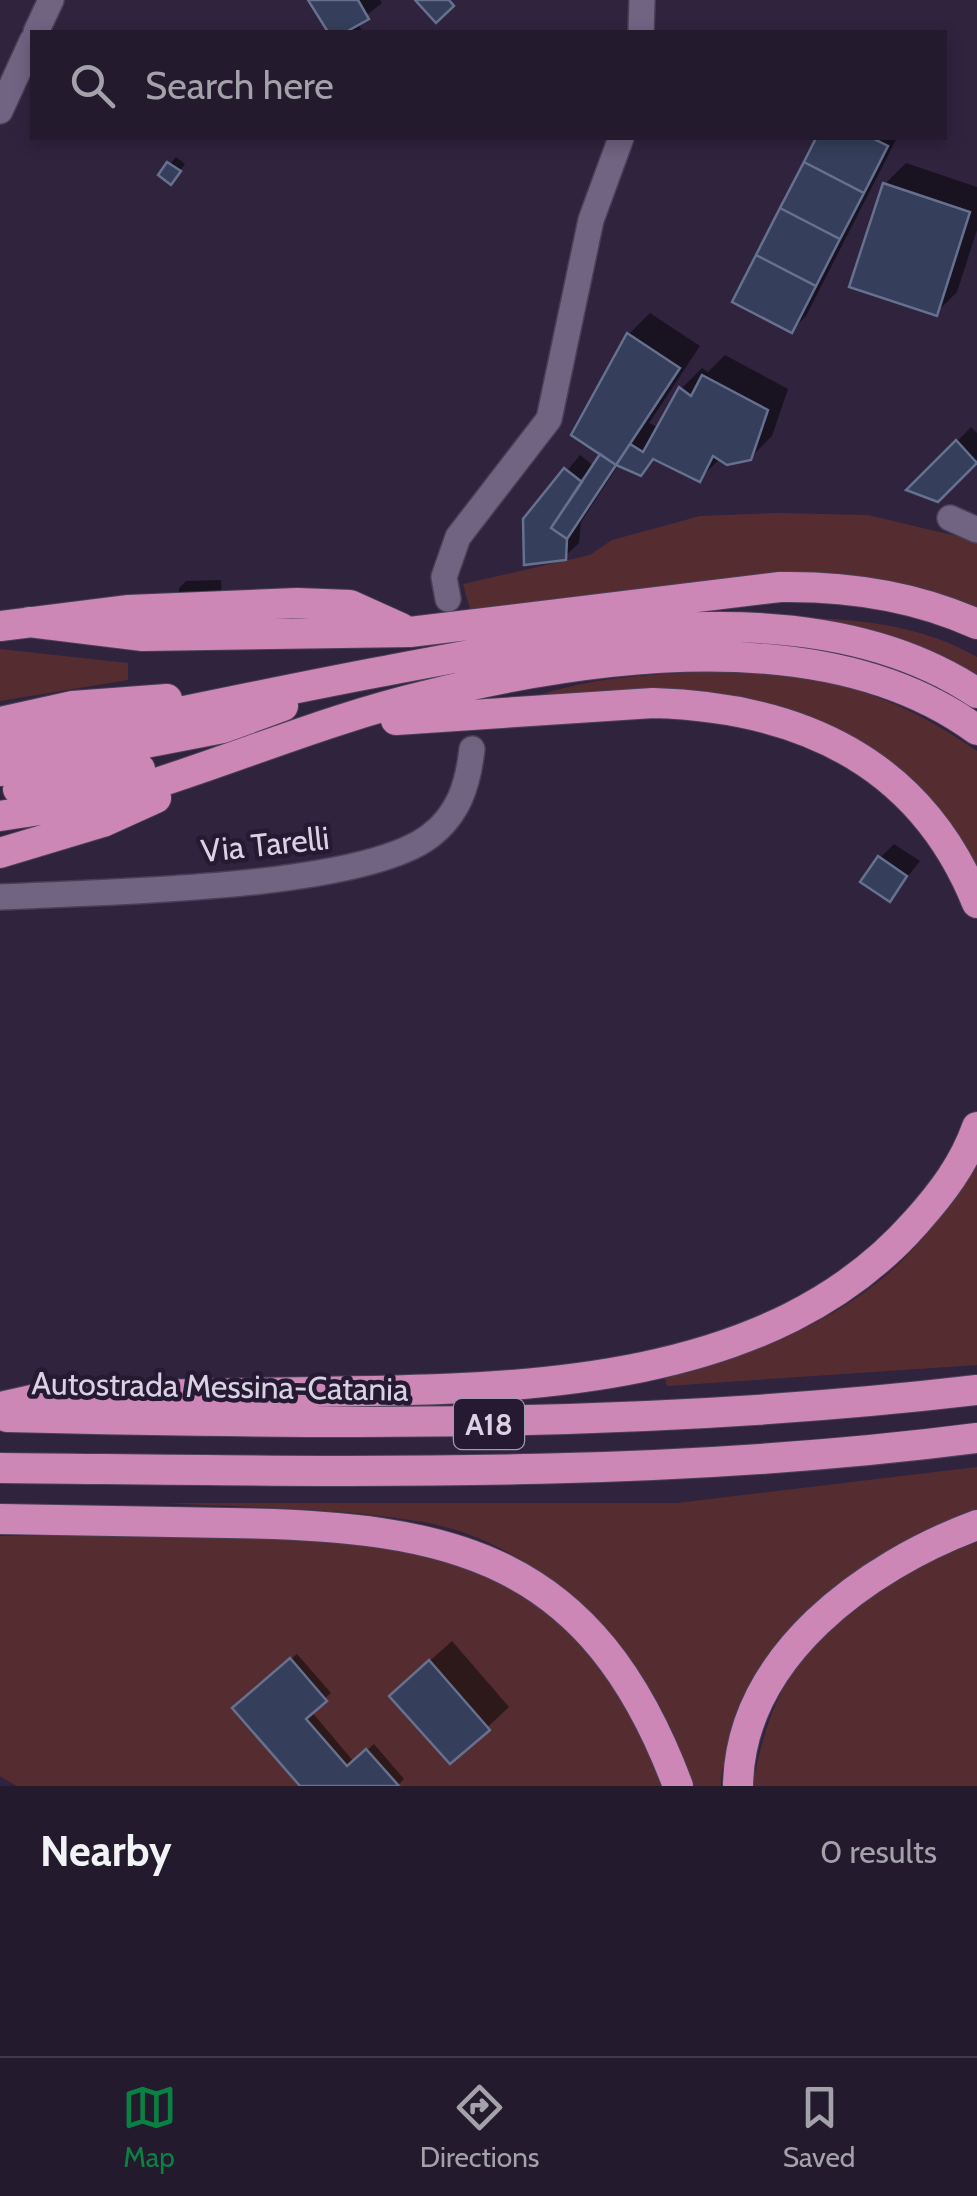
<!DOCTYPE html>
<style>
body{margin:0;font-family:Cabin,sans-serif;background:#2c2336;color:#f1f3f6}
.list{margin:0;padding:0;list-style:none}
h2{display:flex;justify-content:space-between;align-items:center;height:130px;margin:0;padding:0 40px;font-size:42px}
h2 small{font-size:32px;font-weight:400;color:#a3a1aa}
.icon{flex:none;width:55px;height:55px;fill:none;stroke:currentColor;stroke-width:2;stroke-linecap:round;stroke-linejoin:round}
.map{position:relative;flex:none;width:977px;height:1786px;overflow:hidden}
.search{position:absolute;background:#241a2e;box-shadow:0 5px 15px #0003;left:30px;right:30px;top:30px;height:110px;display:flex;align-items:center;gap:25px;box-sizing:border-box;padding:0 35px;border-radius:0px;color:#a3a1aa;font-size:38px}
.sheet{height:270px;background:#241a2e}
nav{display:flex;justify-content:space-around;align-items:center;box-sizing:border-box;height:140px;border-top:2px solid #41384a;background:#241a2e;font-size:28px;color:#a3a1aa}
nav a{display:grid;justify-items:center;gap:5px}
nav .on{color:#0b8043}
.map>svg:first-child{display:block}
.green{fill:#552d31}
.shadow{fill:#0007}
.building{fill:#353e5a;stroke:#66718f;stroke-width:2.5}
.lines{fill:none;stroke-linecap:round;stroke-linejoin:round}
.minor-casing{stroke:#4a3f56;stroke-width:28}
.motorway-casing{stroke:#4a3f56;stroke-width:32}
.minor{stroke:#716382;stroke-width:25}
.motorway{stroke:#cd87b7;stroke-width:30}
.labels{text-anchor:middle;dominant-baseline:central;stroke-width:9;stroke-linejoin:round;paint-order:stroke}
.shield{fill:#261a33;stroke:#a39bae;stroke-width:2.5}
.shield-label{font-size:30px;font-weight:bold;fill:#d9d2e3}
.street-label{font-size:32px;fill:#d9d2e3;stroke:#261a33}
</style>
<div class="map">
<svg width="977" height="1786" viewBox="0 0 977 1786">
<rect width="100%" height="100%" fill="#30233e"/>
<path class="green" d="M777,513L868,515L977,541V608L801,573L760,574L470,609L463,584L590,555L612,540L700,516Z
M786,617C853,619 918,623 977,657V682Z
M0,649L128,663V680L0,701Z
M753,670C843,680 902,699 977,751V878L835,734L528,699C597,673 680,673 753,670Z
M977,1158V1365L667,1386L665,1378C763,1352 866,1313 930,1229C947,1206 961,1181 977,1158Z
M977,1467V1510C869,1549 767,1620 734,1734C729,1750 720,1769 721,1786H693C685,1765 678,1742 668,1722C622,1627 529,1541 423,1522C338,1507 250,1508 165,1503H677Z
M0,1536H357L443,1559L519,1592L564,1626L603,1671L631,1714L662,1786H17L0,1776Z
M977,1542V1786H752C759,1755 765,1726 779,1697C811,1628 907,1566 977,1542Z"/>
<path class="shadow" d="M311,0H380L382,3L357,23L363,32H331Z
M819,138H897L806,316L792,330L735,301Z
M176,157L185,164L177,175H162Z
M906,163L977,187V230L957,292L936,313L885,184Z
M650,313L700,346L649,423L659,428L681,389L702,368L708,372L725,355L788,389L772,436L750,458H721L699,479L656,457L641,473L621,461L581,522L579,543L564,557L526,520L580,455L595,467L602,456L574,434L629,334Z
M971,427L977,433V459L938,499L911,489Z
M221,580L223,623L181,631L179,588L186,581Z
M894,844L920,861L890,899L880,858Z
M452,1641L509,1707L451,1761L414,1675Z
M297,1654L331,1693L311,1711L354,1762L374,1744L404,1779L397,1786H303L242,1702Z"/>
<path class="building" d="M308,0H358L369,19L346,32H328Z
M415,0H449L454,6L436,23Z
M816,138H872L888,146L864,193L804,162Z
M167,162L181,171L171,185L158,175Z
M804,162L864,193L840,239L780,208Z
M883,183L970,212L937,316L849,287Z
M780,208L840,239L816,286L756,255Z
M756,255L816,286L792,333L732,302Z
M627,333L680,368L616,465L571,435Z
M702,375L768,410L751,460L727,465L713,456L700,482L653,459L641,476L616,465L630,444L643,452L679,387L691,396Z
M956,440L977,463L938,502L906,490Z
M600,454L616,465L567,539L551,528Z
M564,468L582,482L551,528L567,539L566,560L524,565L523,519Z
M878,856L907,876L890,902L860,882Z
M290,1658L327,1701L306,1719L347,1766L366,1749L399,1786H300L232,1708Z
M429,1660L490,1730L450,1764L389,1696Z"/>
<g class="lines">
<defs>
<path id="minor" d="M36,32L51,0
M641,32L642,0
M0,111L32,41
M950,518L977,530
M448,599L444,577L458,537L549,419L591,220L621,138
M0,897C96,892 359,890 430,836C459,814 468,784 472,749"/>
<path id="motorway" d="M29,622L143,636L410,632L780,587C847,586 915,596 977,624
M0,626L129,610L297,603L350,605L401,628
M396,720L653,703C799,707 920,761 977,903
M0,722L73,706L167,699
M0,748C127,724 252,696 379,672C563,638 809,581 977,693
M0,771L223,728L283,706
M18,789L140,769
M0,816C47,809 96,802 141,788C237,758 330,718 428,695C596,654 829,622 977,730
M0,853L103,822L156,798
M0,1407L50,1396C138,1395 227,1394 315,1392C519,1389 770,1388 916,1222C942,1193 964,1164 977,1127
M7,1417C332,1425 654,1428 977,1390
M0,1468C326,1471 652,1480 977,1438
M0,1519C76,1520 152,1522 228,1523C453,1526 592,1556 678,1786
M738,1786C740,1656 867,1566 977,1525"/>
</defs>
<use href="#minor" class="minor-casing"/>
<use href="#motorway" class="motorway-casing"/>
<use href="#minor" class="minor"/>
<use href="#motorway" class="motorway"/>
</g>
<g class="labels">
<rect class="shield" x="454" y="1399" width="70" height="50" rx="8"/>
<g class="shield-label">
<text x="489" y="1424">A18</text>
</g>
<g class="street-label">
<text transform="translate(265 844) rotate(-6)">Via Tarelli</text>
<text transform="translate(220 1386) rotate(1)">Autostrada Messina-Catania</text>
</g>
</g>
</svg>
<div class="search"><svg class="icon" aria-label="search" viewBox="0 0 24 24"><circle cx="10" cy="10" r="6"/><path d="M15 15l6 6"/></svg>Search here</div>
</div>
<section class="sheet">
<h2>Nearby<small>0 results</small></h2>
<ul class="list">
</ul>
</section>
<nav>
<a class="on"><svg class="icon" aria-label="map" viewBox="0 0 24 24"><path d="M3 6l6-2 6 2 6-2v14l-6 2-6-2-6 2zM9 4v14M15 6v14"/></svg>Map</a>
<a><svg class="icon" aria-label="directions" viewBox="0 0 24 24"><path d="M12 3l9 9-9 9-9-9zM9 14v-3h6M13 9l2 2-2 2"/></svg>Directions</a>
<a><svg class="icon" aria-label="saved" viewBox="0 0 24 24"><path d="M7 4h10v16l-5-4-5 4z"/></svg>Saved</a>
</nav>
